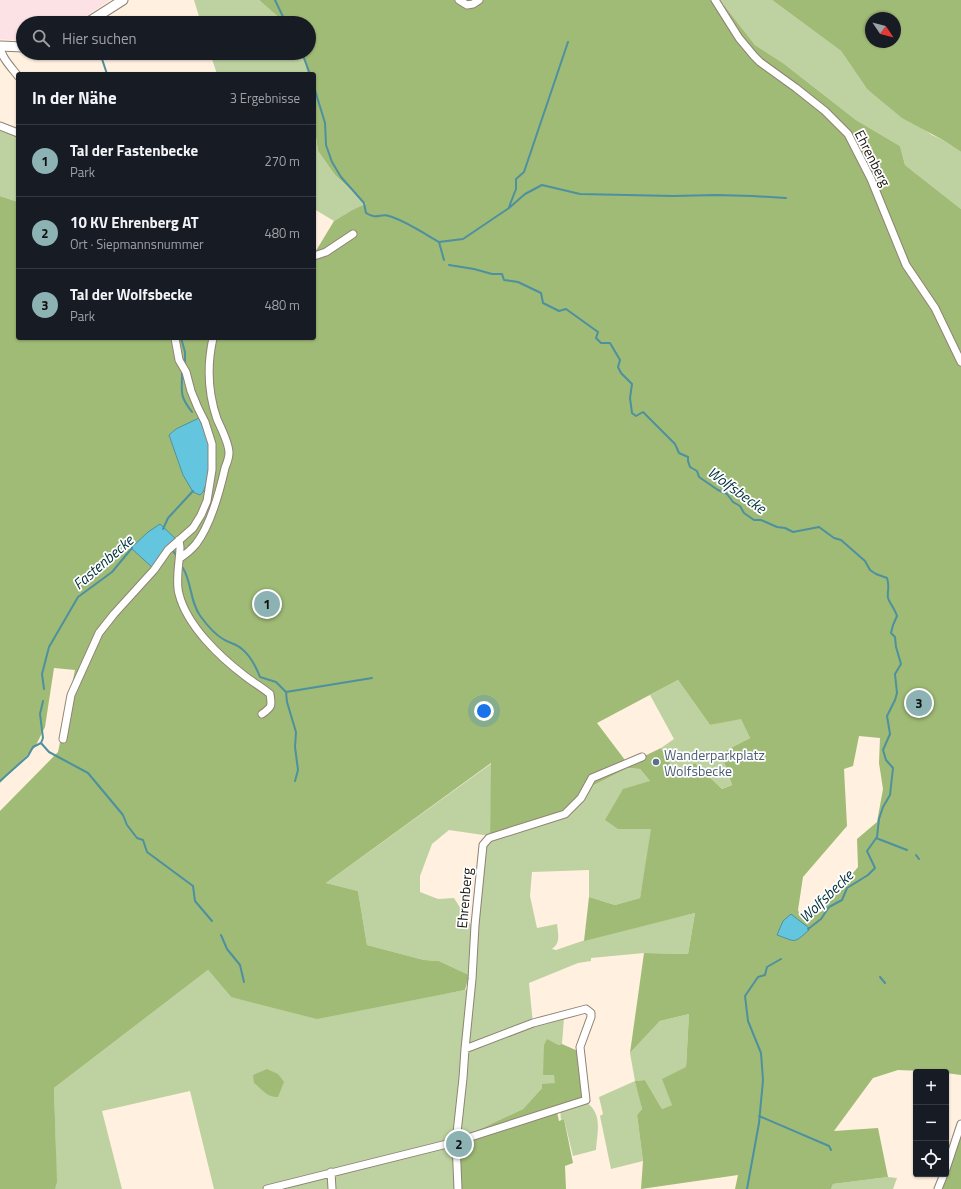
<!DOCTYPE html>
<html lang="de">
<meta charset="utf-8">
<style>
body{margin:0;font-family:"Titillium Web",sans-serif;background:#242831;color:#f1f3f6}
.controls{position:absolute;right:12px;bottom:12px;display:grid;overflow:hidden;border-radius:4px;box-shadow:0 1px 3px #0004}
.controls button{width:36px;height:36px;display:grid;place-items:center;padding:0;border:0;border-bottom:1px solid #363941;background:#171b24;color:#f1f3f6;font:20px sans-serif}
.compass{position:absolute;left:865px;top:12px;width:36px;height:36px;border-radius:50%;background:#171b24;box-shadow:0 1px 3px #0004;rotate:125deg}
.you{position:absolute;left:484px;top:711px;width:14px;height:14px;margin:-10px;border:3px solid #fff;border-radius:50%;background:#1a73e8;box-shadow:0 0 0 6px #1a73e833}
.badge{display:grid;place-items:center;width:26px;height:26px;border-radius:50%;background:#8cb2b3;color:#111;font-size:13px;font-weight:700}
.pin{position:absolute;translate:-50% -50%;border:2px solid #fff;box-shadow:0 1px 4px #0006}
.list{margin:0;padding:0;list-style:none}
h2{display:flex;justify-content:space-between;align-items:center;height:52px;margin:0;padding:0 16px;font-size:17px}
h2 small{font-size:13px;font-weight:400;color:#9ea1a6}
.list li{display:grid;grid-template-columns:26px 1fr auto;gap:12px;align-items:center;box-sizing:border-box;height:72px;padding:0 16px;border-top:1px solid #363941}
.list b{display:block;font-size:15px;white-space:nowrap}
.list p{margin:0;font-size:13px;white-space:nowrap;color:#9ea1a6}
.list em{font-size:13px;font-style:normal;color:#9ea1a6}
.icon{flex:none;width:22px;height:22px;fill:none;stroke:currentColor;stroke-width:2;stroke-linecap:round;stroke-linejoin:round}
.map{position:relative;flex:none;width:961px;height:1189px;overflow:hidden}
.search{position:absolute;background:#171b24;box-shadow:0 1px 3px #0004;left:16px;top:16px;width:300px;height:44px;display:flex;align-items:center;gap:10px;box-sizing:border-box;padding:0 14px;border-radius:22px;color:#9ea1a6;font-size:15px}
.panel{position:absolute;background:#171b24;box-shadow:0 1px 3px #0004;left:16px;top:72px;width:300px;height:268px;border-radius:4px}
.map>svg:first-child{display:block}
.industrial{fill:#fce1e5}
.green{fill:#bed2a1}
.forest{fill:#a0bb76;fill-rule:evenodd}
.water{fill:#64c5de;stroke:#4d909f}
.lines{fill:none;stroke-linecap:round;stroke-linejoin:round}
.stream{stroke:#4d909f;stroke-width:2}
.minor-casing{stroke:#908274;stroke-width:9}
.major-casing{stroke:#908274;stroke-width:11}
.minor{stroke:#fff;stroke-width:7}
.major{stroke:#fff;stroke-width:9}
.service-dot{fill:#5c6f8a;stroke:#fff;stroke-width:1.5}
.labels{text-anchor:middle;dominant-baseline:central;stroke-width:3.5;stroke-linejoin:round;paint-order:stroke}
.street-label{font-size:14px;fill:#18130d;stroke:#fff}
.service-label{font-size:14px;fill:#4e5e75;stroke:#fff;text-anchor:start}
.water-label{font-size:15px;font-style:italic;fill:#00303a;stroke:#fff}
</style>
<div class="map">
<svg width="961" height="1189" viewBox="0 0 961 1189">
<rect width="100%" height="100%" fill="#fff0e0"/>
<path class="industrial" d="M0,0H110L76,23H23V41L0,39Z"/>
<path class="green" d="M194,0H259L285,23H201Z
M720,0H772L841,51L867,89L932,135L943,140L961,152V209L905,165L900,146L856,120L783,63L755,45Z
M210,53H301L305,61L307,74H217Z
M314,123L318,151L335,175L366,205L352,210L334,221L314,209Z
M0,126L18,134V202L0,196Z
M678,680L710,725L741,718L750,738L721,753L732,785L722,789L695,763L676,773L661,748L674,739L650,695Z
M492,763L490,836L449,830L432,844L420,876V892L438,899L454,898L472,927L484,850L494,835L628,768L640,769L650,781L618,829H652L640,898L615,905L589,897V870L532,872L530,896L537,928L557,924C558,934 561,943 552,949L556,950L591,938L695,913L688,954L644,953L591,958V961L578,963L529,983L533,1024L464,1051L455,1143L458,1189H214L190,1091L102,1111L122,1189H0L56,1157L54,1088L208,970L231,997L415,999L471,989L469,975L439,961L424,960L367,945L358,891L326,883Z
M689,1014L686,1067L672,1105L662,1109L645,1080L636,1081L642,1109L637,1115L643,1161L611,1169L600,1116L603,1114L599,1097L635,1081L630,1053L660,1021Z
M564,1018L562,1044L558,1045L543,1075H555V1083L542,1088L523,1109L478,1130V1132L459,1138L467,1055L469,1051L533,1025Z
M587,1103C603,1114 597,1133 596,1150L573,1156L564,1119L561,1120L560,1109Z
M888,1177L897,1178L893,1189H831L833,1184Z"/>
<path class="forest" d="M259,0H720L755,45L783,63L856,120L900,146L905,165L961,209V1075L946,1073V1072L898,1070L873,1078L834,1131L878,1128L888,1177L833,1184L831,1189H735L738,1175L641,1189L643,1161L637,1115L642,1109L635,1081L645,1080L662,1109L672,1105L662,1079L686,1067L689,1014L660,1021L630,1053L644,953L688,954L695,913L584,941L589,897L615,905L640,898L651,829H618L605,820L623,789L650,781L640,769L628,768L586,789L563,815L490,836L491,763L326,883L358,891L367,945L424,960L439,961L469,975L465,990L317,1019L231,997L208,970L54,1088L57,1182L55,1189H0V811L58,752L75,670L54,668L45,727L35,747L0,783V196L18,202V338H314V254L334,221L352,210L366,204L335,175L318,151L314,123V74H307L305,61L301,53H309V23H285ZM199,419L183,475L169,435L176,429ZM678,680L710,725L741,719L750,738L721,753L732,785L722,789L695,763L676,773L661,748L628,764L597,723ZM859,736L880,738L879,763L883,789L877,822L857,839L858,867L821,912L801,917L798,910L803,877L847,826L844,769L853,766Z
M772,0H961V152L943,140L902,118L867,89L841,51ZM871,18H895V42H871Z
M547,1039L558,1045L562,1044L578,1051L584,1098L556,1108L559,1121L564,1119L573,1163L565,1166L566,1189H460L457,1148L471,1142V1138L477,1136L478,1130L523,1109L542,1088V1084L555,1083L554,1075H543L544,1045Z
M267,1069L278,1074L284,1082L278,1097C266,1097 262,1089 254,1083L253,1075Z
M961,1133V1189H939Z"/>
<path class="water" d="M199,418L207,437L213,467L203,492L200,495L193,492L183,475L169,435L176,429Z
M160,524L178,541L154,569L131,548L148,532Z
M791,914L809,928V930C793,944 797,942 777,935L783,921Z"/>
<g class="lines">
<path class="stream" d="M275,0L286,23
M103,23L104,20
M100,53L107,74
M302,53L310,74
M314,87L325,123L326,145L332,162L341,177L364,203L366,213C377,220 381,213 389,216C404,220 425,234 439,242L444,260
M509,207L516,189V179L524,172L568,42
M439,242L463,239L509,208L525,194L542,185L580,194L673,196L716,195L752,196L786,198
M449,265L474,269L492,274H502L504,280L518,282L541,293L543,303L559,311L566,309L598,332L596,338L601,343H610L620,360L618,367L621,373L632,384L630,398L632,413L636,416L643,412L675,444L679,453L688,457V461L690,467L697,471L699,477L718,490L727,494L733,502L740,506L744,513L754,520H761L777,527L785,528L793,532L819,527L834,538L841,540L865,561L870,570L876,574L887,578C890,587 887,590 888,598C890,604 895,609 897,616L893,625L891,633L895,637L896,647L901,664L895,674L897,693L895,700L887,716L890,734L883,750L886,760L893,768L890,795L883,807L879,819L877,837L867,851L875,868L868,875L847,888L842,900L829,907L821,919L808,929
M181,338L185,352V364
M182,373C182,393 179,395 192,412
M163,529L168,518L193,491
M172,549L175,554
M183,568C192,583 190,603 201,617C207,625 214,634 223,639C229,643 237,644 242,649C251,656 256,667 260,677L276,682L286,692L372,678
M44,689L42,674L49,647L78,597L112,572L132,548
M286,692L287,702L296,732L295,747L298,770L295,781
M41,743L49,752L88,773L123,815L127,825L137,838L143,840L147,852L193,886L195,901L212,921
M0,781L28,756L33,747L41,743L43,738L40,714L43,701
M876,838L907,850
M916,855L919,859
M221,935L227,949L240,965L244,982
M880,977L885,983
M759,1116L829,1146L831,1150
M747,1189L759,1123L763,1080L761,1053L748,1021L745,996L758,977L765,975L767,967L781,959"/>
<defs>
<path id="minor" d="M459,0L467,5L473,4L479,0
M715,0L739,38L754,56L760,62L796,88L825,111L848,134L871,179L906,265L935,308L961,362
M0,46C1,57 11,67 18,76
M0,126L18,133
M314,256L326,252L353,234
M179,540L180,547C180,561 175,580 179,594C187,626 220,657 245,676C254,683 263,688 270,694C272,706 272,707 262,714
M180,558C186,554 191,550 196,544C210,526 220,490 225,468C227,463 229,458 229,453C229,443 221,428 217,419C208,393 207,365 213,338
M63,739L71,695L99,633L114,614L154,570L168,550L193,528L201,515L207,501L212,470V444L205,422L198,408L191,391L186,372L179,360L175,338
M946,1169L961,1124
M331,1172L332,1189
M267,1189L455,1142L586,1100L580,1047L591,1017V1013L586,1009L533,1023L465,1049
M458,1189L456,1142L463,1078L465,1049L472,979L475,925L483,845L489,838L565,814L581,798L592,778L642,757
M938,1189L944,1174"/>
<path id="major" d="M87,23L123,0
M0,46L23,47"/>
</defs>
<use href="#minor" class="minor-casing"/>
<use href="#major" class="major-casing"/>
<use href="#minor" class="minor"/>
<use href="#major" class="major"/>
</g>
<circle class="service-dot" cx="656" cy="762" r="4"/>
<g class="labels">
<g class="street-label">
<text transform="translate(873 158) rotate(63)">Ehrenberg</text>
<text transform="translate(464 898) rotate(-85)">Ehrenberg</text>
</g>
<g class="service-label">
<text x="664" y="754">Wanderparkplatz<tspan x="664" dy="16">Wolfsbecke</tspan></text>
</g>
<g class="water-label">
<text transform="translate(737 490) rotate(36)">Wolfsbecke</text>
<text transform="translate(103 562) rotate(-41)">Fastenbecke</text>
<text transform="translate(826 896) rotate(-44)">Wolfsbecke</text>
</g>
</g>
</svg>
<div class="controls">
<button>+</button>
<button>−</button>
<button><svg class="icon" aria-label="locate" viewBox="0 0 24 24"><circle cx="12" cy="12" r="6"/><path d="M12 2v4M12 18v4M2 12h4M18 12h4"/></svg></button>
</div>
<svg class="compass" viewBox="-18 -18 36 36"><path d="M0-13l5 13h-10z" fill="#e53935"/><path d="M0 13l5-13h-10z" fill="#9ea1a6"/></svg>
<div class="you"></div>
<div class="pin badge" style="left:267px;top:604px">1</div>
<div class="pin badge" style="left:459px;top:1144px">2</div>
<div class="pin badge" style="left:919px;top:703px">3</div>
<div class="search"><svg class="icon" aria-label="search" viewBox="0 0 24 24"><circle cx="10" cy="10" r="6"/><path d="M15 15l6 6"/></svg>Hier suchen</div>
<section class="panel">
<h2>In der Nähe<small>3 Ergebnisse</small></h2>
<ul class="list">
<li><span class="badge">1</span><div><b>Tal der Fastenbecke</b><p>Park</p></div><em>270 m</em></li>
<li><span class="badge">2</span><div><b>10 KV Ehrenberg AT</b><p>Ort · Siepmannsnummer</p></div><em>480 m</em></li>
<li><span class="badge">3</span><div><b>Tal der Wolfsbecke</b><p>Park</p></div><em>480 m</em></li>
</ul>
</section>
</div>
